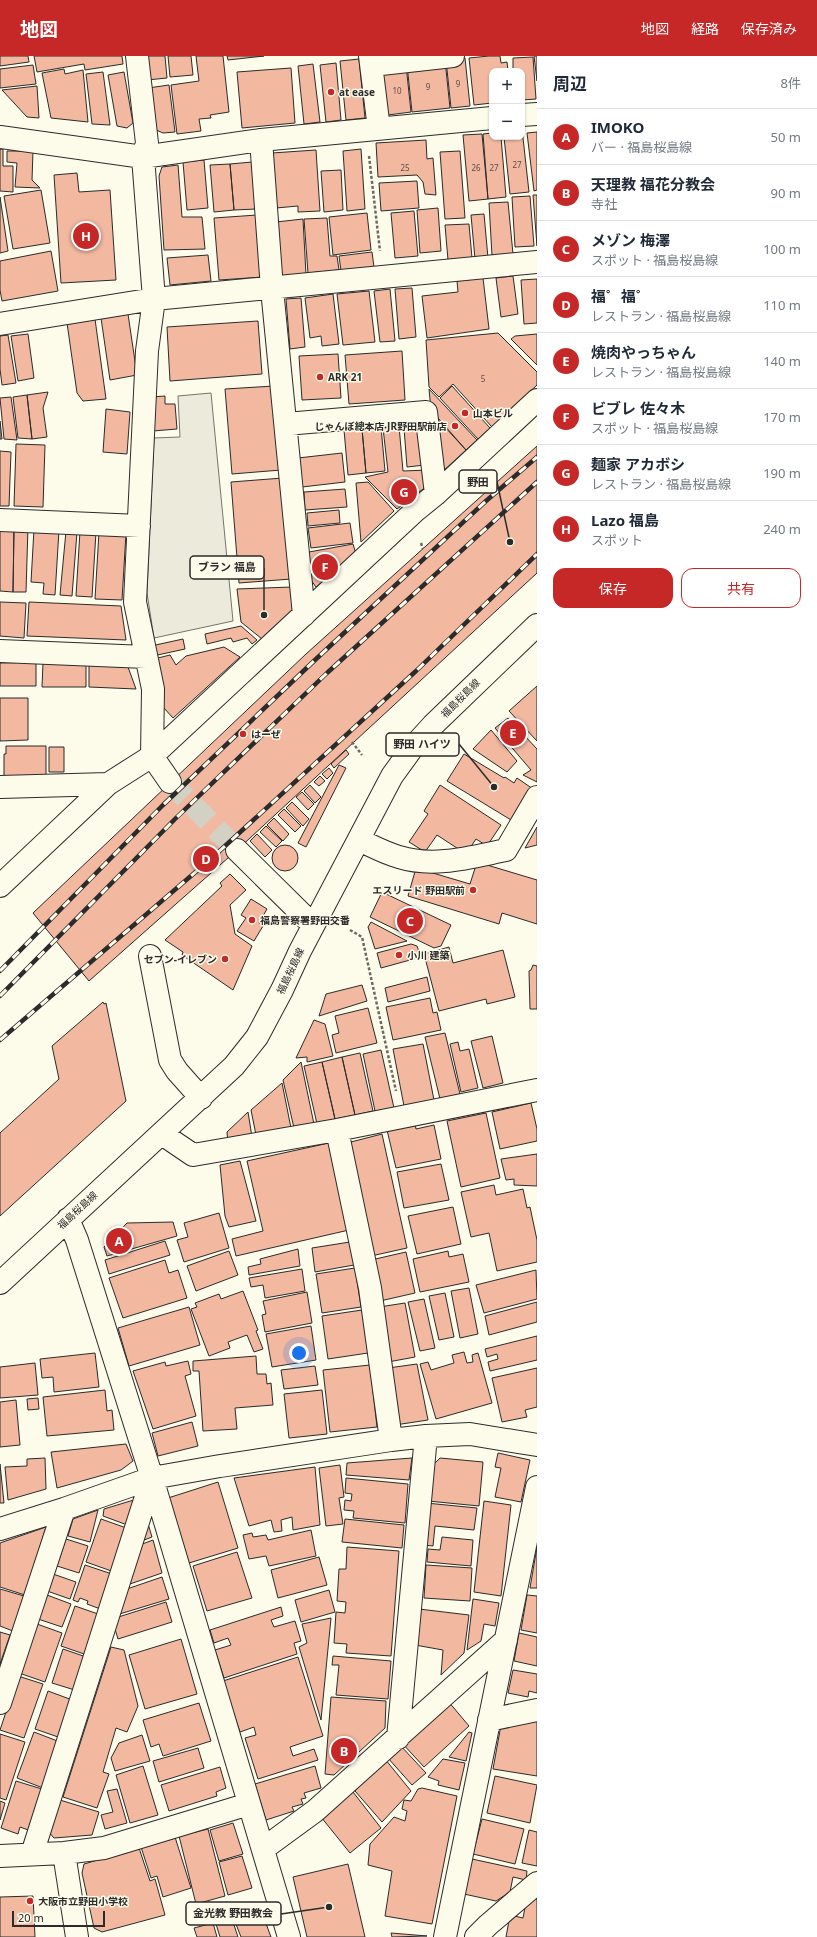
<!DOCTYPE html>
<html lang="ja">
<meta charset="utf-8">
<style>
body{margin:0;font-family:"Noto Sans","Noto Sans JP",sans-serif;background:#f2f2f3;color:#1f2937}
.controls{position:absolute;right:12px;top:12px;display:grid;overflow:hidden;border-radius:8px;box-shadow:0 1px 3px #0004}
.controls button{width:36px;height:36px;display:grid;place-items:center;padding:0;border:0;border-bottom:1px solid #e0e1e3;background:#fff;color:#1f2937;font:20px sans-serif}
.scale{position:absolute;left:12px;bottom:10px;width:93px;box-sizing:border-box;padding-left:4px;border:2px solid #2b2b2b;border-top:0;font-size:11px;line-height:14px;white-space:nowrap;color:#2b2b2b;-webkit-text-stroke:3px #fdfbea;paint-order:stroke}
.you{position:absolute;left:299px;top:1297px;width:14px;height:14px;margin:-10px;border:3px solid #fff;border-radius:50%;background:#1a73e8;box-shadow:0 0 0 6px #1a73e833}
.badge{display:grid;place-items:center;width:26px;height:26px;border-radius:50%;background:#c62828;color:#fff;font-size:13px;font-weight:700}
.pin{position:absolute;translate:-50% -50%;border:2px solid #fff;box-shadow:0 1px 4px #0006}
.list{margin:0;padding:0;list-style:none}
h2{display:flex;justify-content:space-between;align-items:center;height:52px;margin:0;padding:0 16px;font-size:17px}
h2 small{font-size:13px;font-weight:400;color:#747a83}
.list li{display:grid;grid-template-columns:26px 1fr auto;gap:12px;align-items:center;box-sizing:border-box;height:56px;padding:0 16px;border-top:1px solid #e0e1e3}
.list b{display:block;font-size:15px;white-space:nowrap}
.list p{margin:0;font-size:13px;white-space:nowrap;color:#747a83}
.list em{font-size:13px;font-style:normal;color:#747a83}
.actions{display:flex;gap:8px;padding:12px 16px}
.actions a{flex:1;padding:9px 0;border:1px solid #c62828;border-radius:12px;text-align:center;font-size:14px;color:#c62828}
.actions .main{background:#c62828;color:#fff}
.map{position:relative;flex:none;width:537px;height:1881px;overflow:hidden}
header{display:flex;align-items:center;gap:24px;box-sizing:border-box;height:56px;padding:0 20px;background:#c62828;color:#fff}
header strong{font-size:19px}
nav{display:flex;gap:22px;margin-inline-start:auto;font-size:14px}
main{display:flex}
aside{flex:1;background:#fff}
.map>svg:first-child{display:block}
.green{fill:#ecebdb;stroke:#74746e}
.building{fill:#f2b8a0;stroke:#2b2b2b}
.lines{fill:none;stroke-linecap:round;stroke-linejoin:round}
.minor-tunnel{stroke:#d3d1c4;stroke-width:22;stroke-dasharray:22 11;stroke-linecap:butt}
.minor-casing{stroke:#2b2b2b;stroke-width:24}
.path{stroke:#6a6964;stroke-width:2.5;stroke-dasharray:3 2;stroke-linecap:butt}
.minor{stroke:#fdfbea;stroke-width:22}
.rail-casing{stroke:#2b2b2b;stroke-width:4.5}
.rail{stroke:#fdfbea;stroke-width:3;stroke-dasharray:9;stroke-linecap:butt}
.poi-dot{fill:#c62828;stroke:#fdfbea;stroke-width:1.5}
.labels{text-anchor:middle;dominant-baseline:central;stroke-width:3;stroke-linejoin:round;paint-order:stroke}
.number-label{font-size:8px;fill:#5d4e48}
.poi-label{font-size:10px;font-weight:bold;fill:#2b2b2b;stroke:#fdfbea;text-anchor:start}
.street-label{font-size:10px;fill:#2b2b2b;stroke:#fdfbea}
.leader{fill:none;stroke:#2b2b2b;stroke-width:1.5}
.callout-dot{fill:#2b2b2b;stroke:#fdfbea;stroke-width:1.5}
.callout{fill:#fdfbea;stroke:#2b2b2b;stroke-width:1.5}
.callout-label{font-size:11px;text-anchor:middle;font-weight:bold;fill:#2b2b2b}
</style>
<header>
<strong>地図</strong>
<nav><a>地図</a><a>経路</a><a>保存済み</a></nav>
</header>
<main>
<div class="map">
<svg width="537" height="1881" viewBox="0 0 537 1881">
<rect width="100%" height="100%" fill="#fdfbea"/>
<path class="green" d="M211,337L233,565L154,582L147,537L154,382L180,381L178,340Z"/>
<path class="building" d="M0,0H28L29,6L0,10Z
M34,0H122L123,8L85,14L84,8L37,16Z
M144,0H165L167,22L147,24Z
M168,0H191L193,19L170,21Z
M196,0H223L229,56L210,59L211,62L199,63L201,75L177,78L171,29L199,25Z
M227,0H264L228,4Z
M489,0H500L501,7L507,6L508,15H492V47L474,49L469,2Z
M534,0H537V25Z
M533,1L536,43L522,44V15H513V2Z
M465,2L470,50L451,52L446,4Z
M359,3L365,62L346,64L340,5Z
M445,4L450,52L412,56L407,9Z
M336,7L341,64L326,66L320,9Z
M313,8L320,66L304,68L298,10Z
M33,9L36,28L0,32V13Z
M406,9L411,56L388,59L382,11Z
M291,12L295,67L242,72L237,16Z
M64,13L65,18L83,14L88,66L51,62L42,17Z
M103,16L110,69L92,68L86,18Z
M124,16L133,67L127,72L117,70L108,19Z
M169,29L175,76L163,77L154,73L148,32Z
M37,30L39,62L27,61L2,34Z
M522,73L529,136L510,138L504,81H522Z
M537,76V134L534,135L527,77Z
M492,77V81H501L506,141L488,143L483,78Z
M482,78L488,143L469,145L463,79Z
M426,84L427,103L433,102L436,139L425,138L423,126L417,119L378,121L376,87Z
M0,93H3V110H13V136L0,135Z
M361,93L365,153L347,155L343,95Z
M316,94L320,155L298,156V150L276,152L272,97Z
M7,95H33L32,124L40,132L15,131L17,107L7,106Z
M460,95L465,162L445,163L440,96Z
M204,104L208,152L187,154L183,106Z
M252,106L256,153L234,154L230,108Z
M230,108L234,154L214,156L210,109Z
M178,109L182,161H202L205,193L164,194L159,120L162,111Z
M341,114L343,154L324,156L321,115Z
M77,117L79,136L110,134L116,224L61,227L54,119Z
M417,125L419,152L381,155L379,127Z
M41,134L50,187L13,193L4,140Z
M533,139H537V190Z
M530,140L534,190L515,191L512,141Z
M0,141L8,195L0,197Z
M508,146L513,198L492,200L489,147Z
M438,152L441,195L420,197L417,154Z
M414,155L418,200L395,202L391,157Z
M367,157L371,194L333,199L329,161Z
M484,158L488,202L475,203L471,159Z
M257,159L263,221L219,224L214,162Z
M327,162L330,200H337L339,214L308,217L304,163Z
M303,163L306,219L280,220L276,166Z
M469,168L472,202L448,204L445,169Z
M51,195L58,235L2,245L0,234V205Z
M372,196L374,211L341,215L339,200Z
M208,199L211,225L170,229L167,202Z
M513,220L518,258L501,261L496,222Z
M483,222L489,273L427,282L422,240L458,236L457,225Z
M537,223V267L524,268L521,224Z
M412,232L416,281L399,283L395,233Z
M390,233L395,285L380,286L374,235Z
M369,235L375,286L343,289L337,238Z
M333,238L339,288L322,290L321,280L310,282L305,242Z
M301,242L305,291L290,293L286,243Z
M128,258L137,319L110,324L101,262Z
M95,263L106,343L83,345L77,337L67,267Z
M258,265L262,318L170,325L167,271Z
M498,277L537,316V329L492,371L453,328L439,341L429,331L426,284Z
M28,278L34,322L18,325L11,280Z
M537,278V309L511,283L515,280Z
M8,279L16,327L2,329L0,313V280Z
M402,295L405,344L349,348L345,299Z
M338,298L341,342L302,344L299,300Z
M274,330L281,414L232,418L225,333Z
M452,330L490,372L478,383L440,342Z
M429,333L477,384L466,394L431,354Z
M48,336L43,352L47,381L32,383L27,339Z
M27,339L32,383L18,382L13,341Z
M165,340V348H175L177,373L153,375L151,341Z
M11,341L17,384L4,383L0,342Z
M106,353L130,356L127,398L103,396Z
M431,356L466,394L442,416Z
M0,365L2,383H0Z
M399,370L403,415L428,414L431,427L397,453L365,421L388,416L383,372Z
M421,370L425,409L407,411L404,372Z
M381,371L385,415L366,417L362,373Z
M362,373L366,417L348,419L344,374Z
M16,388L45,389L43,451L14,450Z
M537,390V517L237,794L89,925L33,857L306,598Z
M0,395L11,396L9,450H0Z
M342,397L345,426L302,431L298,402Z
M283,422L291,523L239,527L231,426Z
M368,426L394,455L361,486L356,427Z
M345,433L347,451L305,454L304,436Z
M339,454L340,467L308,470L307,457Z
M350,467L353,487L311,492L308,472Z
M0,471H14L13,536L0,535Z
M14,471H28L26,536H13Z
M34,473L59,474L55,539L43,538L44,527L31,526Z
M66,475L77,476L72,540L60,539Z
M80,475L96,476L92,541L76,540Z
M99,476L126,477L122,544L95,543Z
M353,488L356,498L316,531L311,524L309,496Z
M292,531L295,552L262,583L241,566L237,533Z
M0,546L26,547L24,582L0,580Z
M29,546L121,550L126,584L27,580Z
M241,570L257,584L252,588L247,582L233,586L231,582L207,588L205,578Z
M183,583L185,593L153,600L151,590Z
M224,591L240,601L173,662L163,651L154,603L170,599L176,609L186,600Z
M36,606V630H0V607Z
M43,607H86V631H42Z
M89,609L128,611L136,633L89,631Z
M537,630V685L509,655Z
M0,642H28V684L0,685Z
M508,662L537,693V726L523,719L531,714L495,672Z
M491,674L517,705L507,716L473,693Z
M6,690H46V722L4,721V698H6Z
M49,691H64V716H49Z
M346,694L349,698L334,712L331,708Z
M464,698L504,722L505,721L514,727L517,722L536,735L516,767L447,725Z
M339,709L346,712L306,791L298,787Z
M329,712L333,717L327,723L322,718Z
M320,720L325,725L319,730L314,726Z
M310,729L321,741L315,747L304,735Z
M440,729L501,769L487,790L476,783L466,798L437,779L425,796L409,786L428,758L424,755Z
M302,736L314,748L308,754L296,741Z
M292,746L309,763L303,770L286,752Z
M284,753L301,770L295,776L278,759Z
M274,762L289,778L283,785L267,769Z
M266,770L282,785L276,791L260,776Z
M537,771V789L525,792Z
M257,778L272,794L265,801L250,785Z
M272 802a13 13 0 1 1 26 0a13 13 0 1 1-26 0Z
M477,806L537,824V868L502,857L499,868L408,840L416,812L470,828Z
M230,818L246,834L230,849L235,878L252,890L233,934L182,899L183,896L165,884L222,830L220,827Z
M382,836L451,869L441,890L434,892L370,861Z
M251,843L267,853L259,867L263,870L254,885L237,875L246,862L241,859Z
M371,866L407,885L375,893L368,871Z
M411,888L417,890L421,901L381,912L377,897Z
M449,891L453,907L503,894L515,941L487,948L486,943L439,955L424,898Z
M533,909L537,910V953H530L529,915L531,914Z
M427,921L430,935L388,946L385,932Z
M362,929L367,945L319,960L326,938Z
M430,942L433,957L437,956L441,974L393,984L386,951Z
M103,946L104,948L106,947L126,1045L0,1160V1077L59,1023L52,990Z
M368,952L377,987L336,997L332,979L339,977L335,960Z
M314,964L325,968L333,1000L307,1006V1001L296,1002Z
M445,977L460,1038L440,1043L425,981Z
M492,980L503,1027L483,1032L471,985Z
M458,986L460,995L469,993L478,1032L461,1036L450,988Z
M423,988L434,1044L404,1050L393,993Z
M381,994L394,1052L375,1055L363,998Z
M360,997L373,1055L355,1059L342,1001Z
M342,1001L355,1059L335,1063L322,1006Z
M301,1006L314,1068L294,1072L283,1024Z
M322,1006L335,1063L317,1068L304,1010Z
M282,1027L291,1072L256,1079L251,1054Z
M531,1047L537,1073V1085L500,1093L492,1056Z
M248,1056L252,1081L228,1088L227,1076Z
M486,1057L500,1122L461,1131L447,1065Z
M415,1068L416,1073L434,1069L441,1103L396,1112L387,1074Z
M382,1078L407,1192L371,1200L347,1087Z
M329,1087L349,1174L236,1200L232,1183L263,1175L247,1105Z
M537,1098V1130L514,1129V1123L506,1124L501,1103Z
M240,1105L256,1165L229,1171L225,1160L220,1109Z
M441,1108L449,1144L404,1152L397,1116Z
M494,1129L496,1139L523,1133L527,1152L530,1151L537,1184V1206L497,1215L489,1177L471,1181L461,1136Z
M453,1151L461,1188L417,1198L408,1160Z
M219,1157L229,1192L184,1206L177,1184L188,1181L184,1167Z
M173,1166L177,1180L107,1200L104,1191L127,1167Z
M165,1185L170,1199L109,1218L105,1204Z
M350,1186L354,1209L315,1216L312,1192Z
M298,1193L300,1210L249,1219L248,1211L261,1208L260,1203Z
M229,1195L238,1219L196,1235L187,1210Z
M448,1195L449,1201L463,1198L469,1226L420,1236L413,1203Z
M406,1196L415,1237L380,1245L371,1204Z
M165,1204L169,1217L178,1214L187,1242L123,1262L109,1222Z
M355,1212L361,1251L322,1257L316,1218Z
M302,1213L305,1235L265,1242L263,1229L251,1231L249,1222Z
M536,1214L537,1243L484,1257L476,1229Z
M469,1232L478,1278L460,1282L451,1235Z
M243,1235L258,1274L256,1275L263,1293L254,1296L247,1279L228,1286L230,1292L209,1300L191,1253L197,1251L195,1247L219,1238L221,1243Z
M307,1236L312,1267L265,1276L262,1259L266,1258L263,1245Z
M445,1237L454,1281L439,1284L429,1240Z
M424,1243L435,1292L420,1295L408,1246Z
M537,1246V1266L489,1279L485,1260Z
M405,1247L415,1301L388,1306L379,1251Z
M189,1251L200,1289L129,1310L118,1272Z
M362,1254L368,1297L328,1303L322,1260Z
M311,1270L316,1304L272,1311L266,1278Z
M537,1280V1304L490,1315L488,1306L498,1303L497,1298L487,1301L485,1293Z
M464,1296L467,1307L473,1306L472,1299L478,1297L492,1347L436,1363L420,1308L428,1306L431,1314L454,1307L452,1299Z
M95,1297L99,1331L54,1336L53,1321L42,1322L40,1303Z
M256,1300L257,1318H266L267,1328L271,1327L273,1349L235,1352L237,1373L203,1375L199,1315H193V1305Z
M188,1305L191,1318L185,1320L196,1360L153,1373L133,1315L165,1306L166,1310Z
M35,1307L38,1339L0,1342V1311Z
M417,1308L428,1364L395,1369L388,1312Z
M370,1309L377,1371L330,1376L323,1314Z
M315,1310L318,1329L284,1333L281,1314Z
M537,1312V1351L525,1354L527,1361L502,1366L492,1322Z
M105,1334L107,1355L112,1354L114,1374L47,1380L43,1341Z
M322,1334L327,1378L289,1382L284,1338Z
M38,1342L39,1353L28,1354L27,1343Z
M16,1344L20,1389L0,1391V1346Z
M192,1366L198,1390L158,1400L152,1377Z
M126,1388L133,1405L121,1414L57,1432L51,1396Z
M498,1397L530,1404L521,1446L495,1441L501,1412L495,1411Z
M45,1402L46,1433L8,1444L5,1411L27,1410V1403Z
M412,1402L409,1424L346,1419L347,1407Z
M440,1402L483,1406L479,1450L428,1445L432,1410Z
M0,1408L4,1447H0Z
M340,1409L344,1441L339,1442L343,1468L326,1470L319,1412Z
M315,1411L320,1469L293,1474L292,1461L281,1464L282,1475L274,1476L271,1464L249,1470L234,1422Z
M346,1422L408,1428L405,1467L353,1462L354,1455L344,1454L345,1444L351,1445L352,1438L345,1437Z
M218,1426L238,1492L189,1507L168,1442Z
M137,1443L130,1470L103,1460L104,1453Z
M484,1445L511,1449L501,1540L474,1536Z
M426,1447L477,1452L474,1474L435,1470L433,1490L423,1489Z
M98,1454L90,1486L68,1480L73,1463Z
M146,1461L152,1481L139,1486Z
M101,1463L132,1474L117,1517L86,1506Z
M345,1463L404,1469L402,1492L342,1486Z
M46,1471L25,1539L0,1531V1487Z
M311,1474L316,1500L269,1510L266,1500L249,1503L243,1479L252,1477L253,1481L266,1479L268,1484Z
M442,1481L473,1484L471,1510L427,1506L428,1493L440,1494Z
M66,1483L88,1490L79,1517L57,1510Z
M153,1484L162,1517L124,1530L137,1490Z
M347,1491L399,1495L391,1600L346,1597L347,1588L334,1587L336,1556L345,1557L346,1546L337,1545L339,1513H346Z
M537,1491V1532H530Z
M237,1496L252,1542L207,1555L193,1510Z
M319,1501L327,1529L278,1542L271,1514Z
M85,1509L115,1519L103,1554L87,1548L88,1545L80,1542L78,1546L73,1544Z
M426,1509L472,1512L470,1545L424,1542Z
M53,1518L76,1526L70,1543L47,1535Z
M162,1521L169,1543L113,1560L121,1535Z
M0,1533L24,1540L13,1575L0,1570Z
M329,1534L335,1556L301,1566L295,1544Z
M47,1539L71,1548L62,1571L38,1563Z
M527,1539L537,1540V1577L521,1574Z
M473,1543L499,1547L495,1570L484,1568L481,1585L467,1594Z
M166,1546L172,1566L118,1583L112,1563Z
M75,1550L101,1559L87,1599L61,1590Z
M281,1551L283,1560L271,1564L274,1571L295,1565L301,1585L294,1587L297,1598L224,1622L215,1594L231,1589L228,1582L214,1587L210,1574Z
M419,1553L469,1559L464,1597L441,1619L443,1594L415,1589Z
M331,1562L321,1664L299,1591L307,1587L302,1568Z
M37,1568L62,1577L45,1626L19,1617Z
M0,1576L10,1579L0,1608Z
M519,1577L537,1581V1610L514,1605Z
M181,1583L197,1638L145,1653L129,1599Z
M111,1591L124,1594L138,1650L127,1676L116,1672L103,1716L109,1718L97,1752L63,1741Z
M63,1593L89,1602L78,1635L52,1627Z
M333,1600L391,1605L388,1643L336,1639L339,1609H332Z
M298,1601L323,1680L290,1691L293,1700L314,1693L318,1704L258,1723L245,1682L256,1679L254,1671L240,1676L223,1625Z
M513,1614L537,1618V1637L529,1635L528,1641L508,1637Z
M18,1620L43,1628L24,1682L0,1674Z
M48,1635L75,1645L61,1682L35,1673Z
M331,1641L386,1645L385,1672L334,1719L325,1718Z
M448,1645L469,1670L424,1711L402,1687Z
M199,1647L211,1685L163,1700L159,1688L151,1691L143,1664Z
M537,1660V1720L493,1713L501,1669Z
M34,1676L60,1686L43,1732L17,1722Z
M469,1676L472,1677L466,1705L449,1701Z
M0,1678L25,1686L6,1744L0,1742Z
M142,1679L150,1705L115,1715L111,1702L119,1687Z
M400,1689L426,1717L412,1729L387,1701Z
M198,1692L204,1712L159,1726L153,1705Z
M385,1703L411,1735L382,1766L355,1735Z
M443,1703L465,1707L459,1734L438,1729L439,1725L428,1721Z
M143,1710L158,1759L130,1767L116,1719Z
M315,1710L321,1732L304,1737L306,1742L301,1743L303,1748L292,1751L294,1755L266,1764L255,1728Z
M220,1711L226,1732L216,1736L217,1740L169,1755L161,1729Z
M495,1720L537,1729L530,1767L487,1757Z
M16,1725L45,1734L31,1775L20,1771L18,1778L1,1772Z
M422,1732L457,1740L432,1868L385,1860L392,1815L368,1809L370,1788L394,1761L405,1765L407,1755L402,1753L404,1744L411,1745L418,1733Z
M117,1733L127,1767L105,1773L101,1759L113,1756L107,1735Z
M353,1736L381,1772L350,1797L321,1761Z
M60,1744L99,1756L92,1779L54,1782L48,1775Z
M0,1745L5,1747L0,1764Z
M482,1763L524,1773L515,1808L473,1798Z
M233,1767L243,1798L219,1805L210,1774Z
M208,1773L225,1840L196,1848L179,1780Z
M529,1774L537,1776V1810L522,1807Z
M175,1781L191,1832L163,1841L157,1820L151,1822L141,1791Z
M139,1792L150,1825L155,1823L165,1859L102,1876L94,1872L82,1817L84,1808Z
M242,1800L252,1832L228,1839L219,1806Z
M472,1803L527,1815L526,1824L513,1821L510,1836L496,1845L464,1838Z
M348,1808L365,1881H307L293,1821Z
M33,1840L35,1881H0V1841Z
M527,1841L537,1843V1881H506L510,1859L523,1862Z
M261,1854L271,1881H241L234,1863Z
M232,1863L238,1881H220L216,1868Z
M213,1867L217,1881H197L194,1872Z
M391,1877L427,1880L392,1881Z"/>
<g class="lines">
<path class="minor-tunnel" d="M170,726L237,794"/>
<defs>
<path id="minor" d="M137,0L147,87L143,101L154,243L147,295L135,546L153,633L152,700L170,726
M370,0L379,73
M372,9L453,0
M522,59L537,58
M0,81L143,101L261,84L492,62
M261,84L272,233L304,559
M0,268L154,243L537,206
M286,368L426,356L436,438
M0,464L139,470
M0,595L146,601
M0,731L108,728
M359,784C372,790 385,797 399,801C434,812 471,801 506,794L537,741
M237,794L313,869
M0,830L108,728L152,700L415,455L436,438L537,344
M150,900L170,1004L177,1015L201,1042
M337,1074L370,1232L391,1384
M162,1078L193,1099L337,1074L537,1034
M68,1163L77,1184L152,1422L289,1881
M0,1227L234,1010L257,981L282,934L300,895L392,720L413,691L433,669L537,569
M0,1473L64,1453L152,1422L220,1410L391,1384L426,1380L470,1378L537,1389
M0,1647L64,1453
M489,1664L537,1654
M398,1682L426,1380
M263,1793L315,1755L506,1584
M64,1797L77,1881
M32,1798L152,1422
M0,1800L64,1797L104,1792L249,1748
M445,1881L537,1431
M476,1881L488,1869L537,1827"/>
</defs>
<use href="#minor" class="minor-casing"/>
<path class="path" d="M369,100L380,195
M421,487L423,493
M352,686L362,699
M350,874L362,881L396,1035"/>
<use href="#minor" class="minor"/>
<defs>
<path id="rail" d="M0,915L163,749L315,604L486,445L537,401
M0,940L176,762L327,617L537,426
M0,984L213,801L416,615L537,498"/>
</defs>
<use href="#rail" class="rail-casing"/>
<use href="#rail" class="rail"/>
</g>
<g class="poi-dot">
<circle cx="331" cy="36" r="4"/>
<circle cx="320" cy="321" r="4"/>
<circle cx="465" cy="357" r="4"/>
<circle cx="455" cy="370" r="4"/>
<circle cx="243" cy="678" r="4"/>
<circle cx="473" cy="834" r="4"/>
<circle cx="252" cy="864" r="4"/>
<circle cx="399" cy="899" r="4"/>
<circle cx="225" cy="903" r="4"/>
<circle cx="30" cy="1845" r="4"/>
</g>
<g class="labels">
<g class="number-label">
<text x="458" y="27">9</text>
<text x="428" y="30">9</text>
<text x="397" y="34">10</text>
<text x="517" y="108">27</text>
<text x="405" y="111">25</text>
<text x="476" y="111">26</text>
<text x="494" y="111">27</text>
<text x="483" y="322">5</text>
</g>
<g class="poi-label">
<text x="339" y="36">at ease</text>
<text x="328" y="321">ARK 21</text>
<text x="473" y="357">山本ビル</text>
<text x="447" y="370" text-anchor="end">じゃんぼ總本店 JR野田駅前店</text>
<text x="251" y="678">はーぜ</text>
<text x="465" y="834" text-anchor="end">エスリード 野田駅前</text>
<text x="260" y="864">福島警察署野田交番</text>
<text x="407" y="899">小川 建築</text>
<text x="217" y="903" text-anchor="end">セブン-イレブン</text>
<text x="38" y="1845">大阪市立野田小学校</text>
</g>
<g class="street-label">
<text transform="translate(460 642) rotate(-45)">福島桜島線</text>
<text transform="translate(290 915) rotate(-65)">福島桜島線</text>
<text transform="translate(77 1154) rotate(-43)">福島桜島線</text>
</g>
</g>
<path class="leader" d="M510 486L497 426M264 559L264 512M494 731L459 688M329 1851L281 1858"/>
<g class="callout-dot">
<circle cx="510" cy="486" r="4"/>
<circle cx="264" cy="559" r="4"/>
<circle cx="494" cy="731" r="4"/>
<circle cx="329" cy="1851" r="4"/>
</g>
<g class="callout">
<rect x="459" y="414" width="38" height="23" rx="4"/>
<rect x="190" y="500" width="74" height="23" rx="4"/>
<rect x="386" y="677" width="73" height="23" rx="4"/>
<rect x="186" y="1846" width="95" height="23" rx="4"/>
</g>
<g class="callout-label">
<text x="478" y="430">野田</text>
<text x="227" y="515">ブラン 福島</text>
<text x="422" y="692">野田 ハイツ</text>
<text x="233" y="1861">金光教 野田教会</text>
</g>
</svg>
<div class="controls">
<button>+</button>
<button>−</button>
</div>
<div class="scale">20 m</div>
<div class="you"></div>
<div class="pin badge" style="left:119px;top:1185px">A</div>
<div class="pin badge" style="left:344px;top:1695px">B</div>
<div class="pin badge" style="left:410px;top:865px">C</div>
<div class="pin badge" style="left:206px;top:803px">D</div>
<div class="pin badge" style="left:513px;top:677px">E</div>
<div class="pin badge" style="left:325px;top:511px">F</div>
<div class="pin badge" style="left:404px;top:436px">G</div>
<div class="pin badge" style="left:86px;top:180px">H</div>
</div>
<aside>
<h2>周辺<small>8件</small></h2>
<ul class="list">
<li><span class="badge">A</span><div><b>IMOKO</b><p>バー · 福島桜島線</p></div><em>50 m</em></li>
<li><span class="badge">B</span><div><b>天理教 福花分教会</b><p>寺社</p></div><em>90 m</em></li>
<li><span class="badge">C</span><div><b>メゾン 梅澤</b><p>スポット · 福島桜島線</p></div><em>100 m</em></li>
<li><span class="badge">D</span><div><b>福゜福゜</b><p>レストラン · 福島桜島線</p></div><em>110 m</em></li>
<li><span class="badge">E</span><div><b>焼肉やっちゃん</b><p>レストラン · 福島桜島線</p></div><em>140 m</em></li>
<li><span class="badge">F</span><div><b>ビブレ 佐々木</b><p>スポット · 福島桜島線</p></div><em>170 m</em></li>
<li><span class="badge">G</span><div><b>麺家 アカボシ</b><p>レストラン · 福島桜島線</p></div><em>190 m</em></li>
<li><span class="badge">H</span><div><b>Lazo 福島</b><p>スポット</p></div><em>240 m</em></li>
</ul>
<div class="actions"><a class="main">保存</a><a>共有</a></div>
</aside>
</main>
